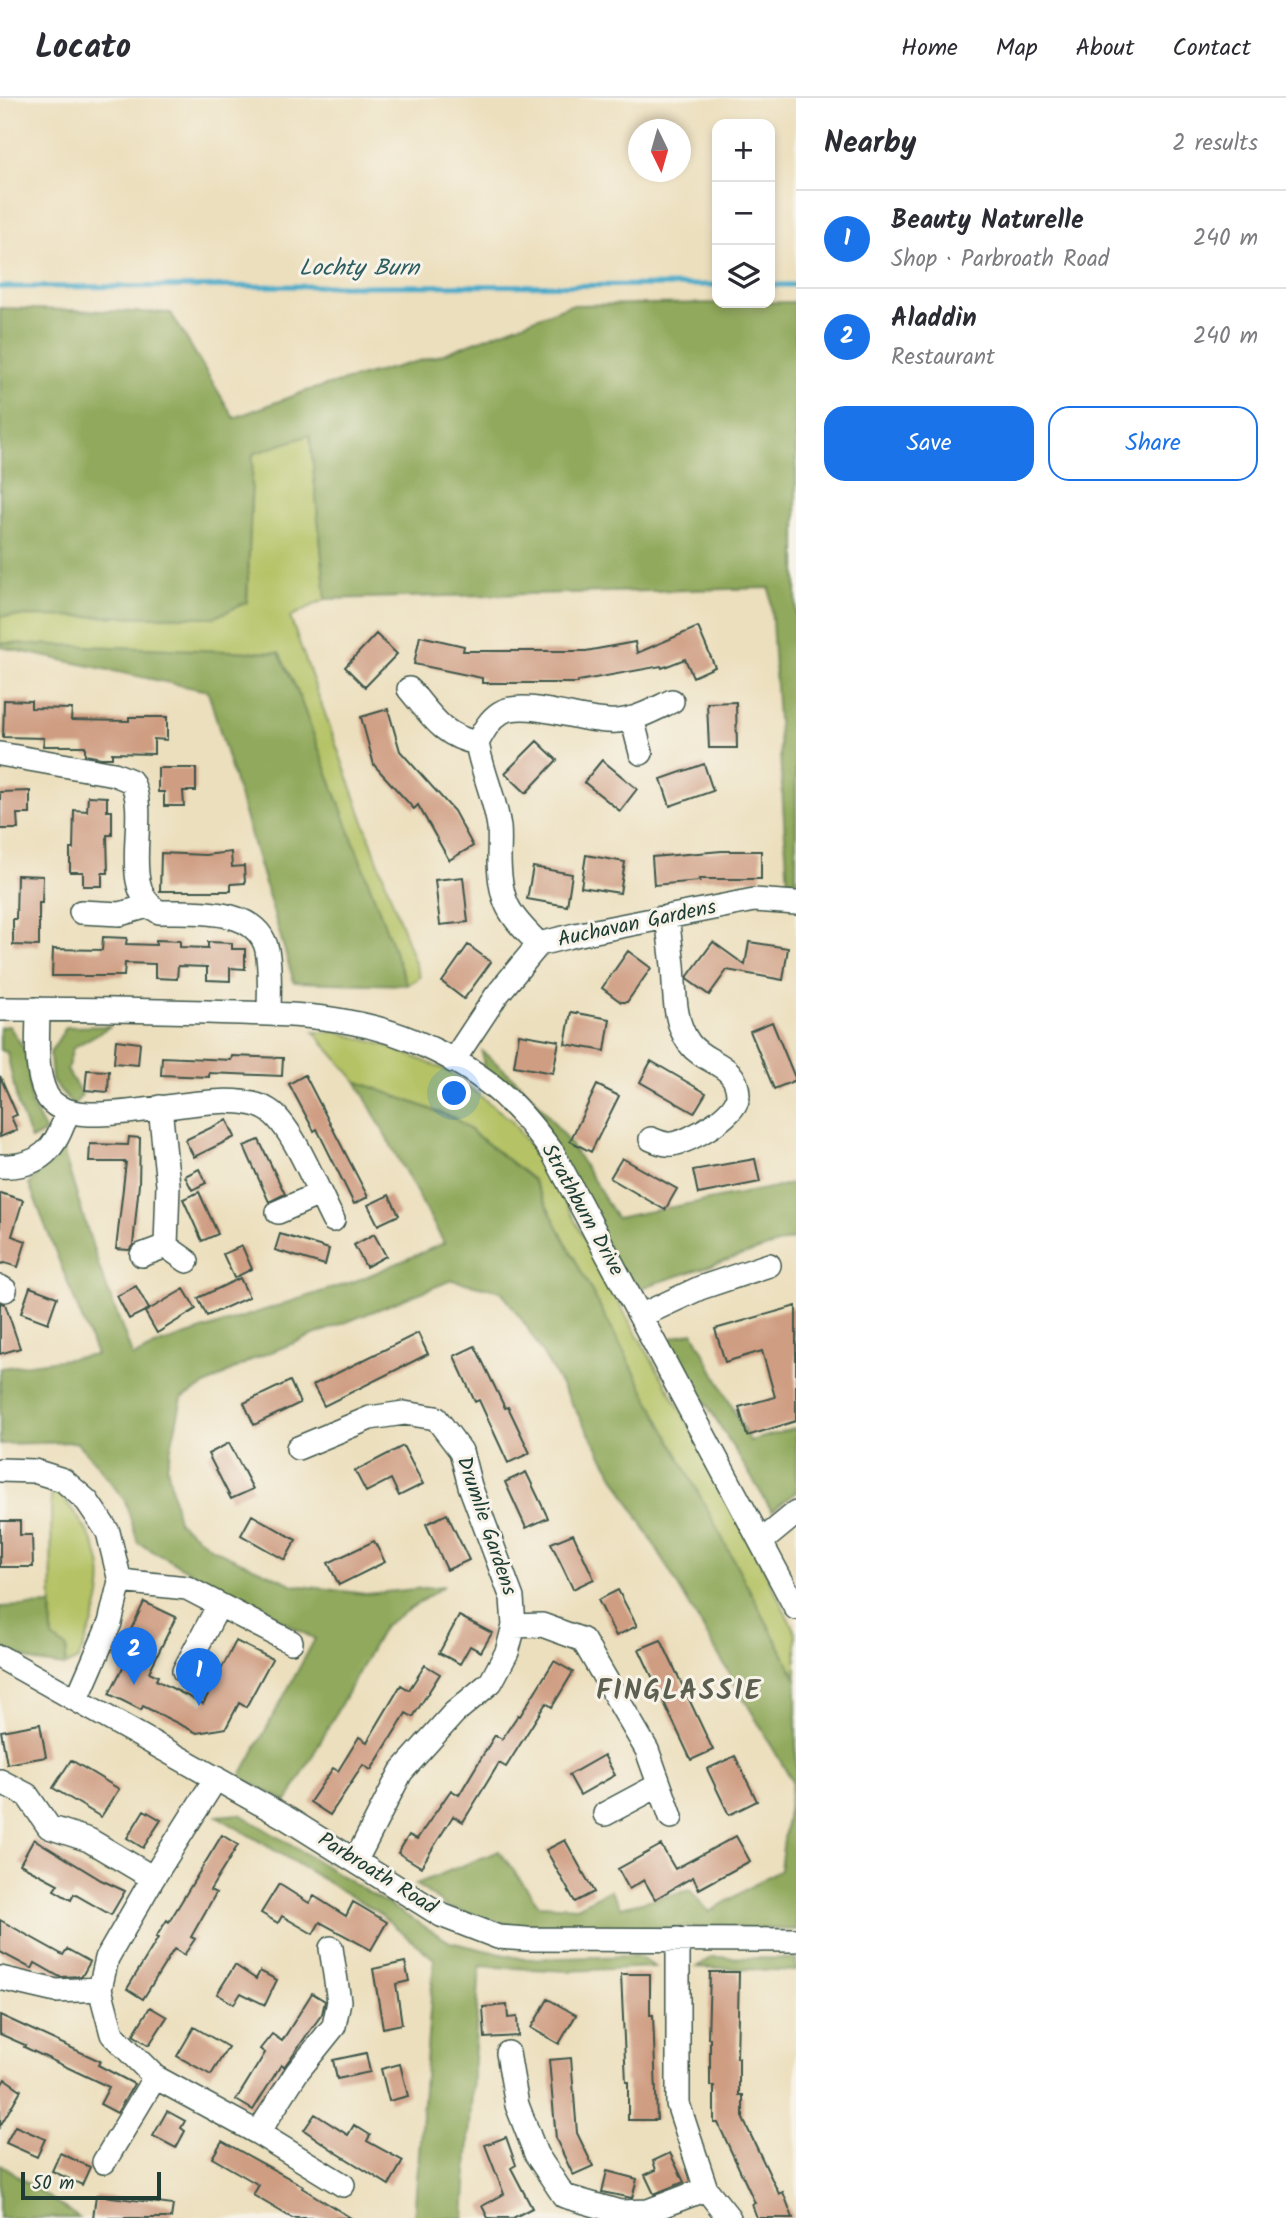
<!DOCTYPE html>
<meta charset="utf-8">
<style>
body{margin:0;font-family:Kalam,sans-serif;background:#f2f2f3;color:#2b2b33}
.controls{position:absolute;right:21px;top:21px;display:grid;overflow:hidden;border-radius:14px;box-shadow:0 4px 10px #0003}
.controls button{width:63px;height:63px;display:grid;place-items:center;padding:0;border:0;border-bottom:2px solid #e1e1e2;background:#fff;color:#2b2b33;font:35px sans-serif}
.compass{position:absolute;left:628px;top:21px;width:63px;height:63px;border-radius:50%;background:#fff;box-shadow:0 4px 10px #0003;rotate:175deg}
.scale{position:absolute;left:21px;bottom:18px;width:140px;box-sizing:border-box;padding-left:7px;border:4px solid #1f3d34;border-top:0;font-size:19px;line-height:24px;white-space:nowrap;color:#1f3d34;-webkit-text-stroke:5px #f7f3e8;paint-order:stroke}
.you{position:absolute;left:455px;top:996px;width:24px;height:24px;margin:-18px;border:5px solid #fff;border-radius:50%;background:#1a73e8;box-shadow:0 0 0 10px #1a73e833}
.badge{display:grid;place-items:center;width:46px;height:46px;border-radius:50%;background:#1a73e8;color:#fff;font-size:23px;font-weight:700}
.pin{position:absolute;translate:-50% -58px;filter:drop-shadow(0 2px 4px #0008)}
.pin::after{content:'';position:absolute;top:37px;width:24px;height:21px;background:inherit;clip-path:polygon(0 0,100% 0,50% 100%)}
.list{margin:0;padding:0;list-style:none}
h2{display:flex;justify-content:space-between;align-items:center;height:91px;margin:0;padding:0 28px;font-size:30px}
h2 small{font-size:23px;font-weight:400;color:#7c7c81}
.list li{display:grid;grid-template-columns:46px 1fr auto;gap:21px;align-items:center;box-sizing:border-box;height:98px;padding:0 28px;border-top:2px solid #e1e1e2}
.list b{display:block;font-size:26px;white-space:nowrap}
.list p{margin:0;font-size:23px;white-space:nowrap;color:#7c7c81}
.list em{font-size:23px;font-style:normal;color:#7c7c81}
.actions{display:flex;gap:14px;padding:21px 28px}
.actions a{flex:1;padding:16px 0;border:2px solid #1a73e8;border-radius:21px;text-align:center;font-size:24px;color:#1a73e8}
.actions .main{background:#1a73e8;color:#fff}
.icon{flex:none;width:38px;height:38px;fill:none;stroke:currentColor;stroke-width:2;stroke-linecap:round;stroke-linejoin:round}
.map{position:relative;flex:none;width:796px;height:2120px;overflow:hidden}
header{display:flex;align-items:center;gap:42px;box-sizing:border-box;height:98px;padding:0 35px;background:#fff;border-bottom:2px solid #e1e1e2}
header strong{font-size:33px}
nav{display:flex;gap:38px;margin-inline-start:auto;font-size:24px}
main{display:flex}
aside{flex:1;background:#fff}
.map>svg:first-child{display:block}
.green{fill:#b5c366;stroke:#6a804d;stroke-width:2}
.forest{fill:#90a95b;stroke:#587348;stroke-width:2}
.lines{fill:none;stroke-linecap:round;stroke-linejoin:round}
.stream{stroke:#4aaac9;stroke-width:5}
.building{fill:#cf9d82}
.minor-casing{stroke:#3e5549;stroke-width:26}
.minor{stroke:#fff;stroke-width:23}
.labels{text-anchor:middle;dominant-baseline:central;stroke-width:6;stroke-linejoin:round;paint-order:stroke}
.street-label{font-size:21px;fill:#1f3d34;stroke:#f7f3e8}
.water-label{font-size:23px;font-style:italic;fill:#2c5e61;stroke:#f7f3e8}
.district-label{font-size:28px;font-weight:bold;letter-spacing:2px;fill:#5d5f4f;stroke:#f7f3e8}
</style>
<header>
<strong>Locato</strong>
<nav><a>Home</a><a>Map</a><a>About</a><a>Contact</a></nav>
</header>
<main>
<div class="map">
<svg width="796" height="2120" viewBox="0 0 796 2120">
<rect width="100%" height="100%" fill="#f7f3e8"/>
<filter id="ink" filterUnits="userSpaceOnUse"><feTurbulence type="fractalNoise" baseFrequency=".0143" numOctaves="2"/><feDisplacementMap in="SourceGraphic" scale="14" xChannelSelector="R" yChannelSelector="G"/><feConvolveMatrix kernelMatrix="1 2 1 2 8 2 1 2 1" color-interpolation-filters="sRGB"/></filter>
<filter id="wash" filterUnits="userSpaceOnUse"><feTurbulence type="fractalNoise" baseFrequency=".00686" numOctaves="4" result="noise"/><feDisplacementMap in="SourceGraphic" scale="28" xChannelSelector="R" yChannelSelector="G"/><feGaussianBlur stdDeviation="1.57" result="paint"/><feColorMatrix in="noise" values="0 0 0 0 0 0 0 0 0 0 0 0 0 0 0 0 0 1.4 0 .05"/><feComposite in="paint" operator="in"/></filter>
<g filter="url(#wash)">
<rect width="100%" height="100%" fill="#ecdfbd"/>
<path class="green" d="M310,337L326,501L290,519L420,879L407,887L296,590L279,555L0,545V518L215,519L247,504L253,355Z
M314,934H337L388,948L448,973L511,1022L556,1086L610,1190L715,1371L796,1536V1580L533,1082L456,1021L356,983Z
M57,1393C113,1459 112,1483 78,1562L65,1568L67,1550L52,1541L51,1396Z"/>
<path class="forest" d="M796,204V788H788L770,490L326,501L310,337L253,356L247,504L215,519L0,518V210L171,215L234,320L306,293L438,258L570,207Z
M0,545L279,555L296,590L407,887L294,884L208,593L0,549Z
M9,928L27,955L31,1006L46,1034L31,1042L18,1008L7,954L0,952V929Z
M111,928L73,950L67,972L82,997L73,1008L52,982L50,955L66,929Z
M482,953C497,966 513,978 526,992C563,1031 590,1075 616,1120L796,1085V1140L628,1194L553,1055L485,983Z
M356,983L456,1021L533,1082L796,1580V1832L725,1829L614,1831L512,1828L447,1809L416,1786L499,1753L539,1807L577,1809L610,1792L621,1809L690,1792L709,1814L780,1771L792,1683L527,1229L501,1193L452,1182L251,1262L182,1300L167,1368L178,1424L213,1451L294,1487L366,1496L444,1488L384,1528L287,1704L240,1679L315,1541L138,1445L125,1403L96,1365L76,1344L0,1346V1270L96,1257L29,1086L62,1050L99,1169L133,1259L159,1246L361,1181L444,1145Z
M693,1234L750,1343L796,1330V1394L772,1413L667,1241Z
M51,1507L52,1540L67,1550L65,1568L35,1564L0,1549V1509Z
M240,1716L450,1844L523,1861L637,1858L655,1869L567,1873L480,1868L464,2120H414L434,1861L379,1815L217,1718Z
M712,1859L796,1861V1873L697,1869Z
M0,2066L79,2120H0Z"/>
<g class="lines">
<path class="stream" d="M770,187H796
M0,189L717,187"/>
</g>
<g id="blocks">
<path class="building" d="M698,529L715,569L693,579L685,561L662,570L661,568L578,583V585H482V580L414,566L420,538L464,548L463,553H586L635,544L637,555Z
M376,536L397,556L365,589L345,569Z
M4,602L31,603V610L72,611L71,622L129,623V619H167V642L154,641V656L112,655V660H101L85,657V648H43L44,640L3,639Z
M736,604L737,650H709L707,605Z
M388,611L400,653L454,713L473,748L449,762L418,707L414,711L374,667L361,619Z
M537,643L557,662L526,695L505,675Z
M602,662L637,691L620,713L584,684Z
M704,666L713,693L670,708L661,681Z
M158,670H196V693H183L184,708H164V694H158Z
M30,693V716H17L18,731H0V694Z
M88,698L107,699V713H112V737H107L108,775H102V788H83V774H70V751H73L74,712L87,713Z
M722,753H761V781H699L700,783L654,787L652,759Z
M231,754L232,769L244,768L245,785L231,786V793H160L161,755L205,757Z
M586,757L625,764L620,795L581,789Z
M533,769L572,776L567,808L527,801Z
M17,777L43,778L42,805H39V848L13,847V821H16Z
M463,779L468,824L440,827L435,782Z
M103,839L127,840L126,846L156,847V842L180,843V849L208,850V844L232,845V851H245V871L230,870V883L207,882V869L178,868L177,881L155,880V866L125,865L124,878H52L53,851L102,852Z
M713,844L745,867L749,844L788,850L783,882L727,872L709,897L688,882V878Z
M468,847L491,864L464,901L442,884Z
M628,853L651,870L627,904H621L602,890Z
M571,914L610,921L605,953L565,946Z
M772,924L796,982L774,991L750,933Z
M519,936L559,943L553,975L514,968Z
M116,942L140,945L138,967L114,965Z
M232,958L283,960L282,978L209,975V979L161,977L162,959L231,962Z
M651,963L706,995L694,1015L640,984Z
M87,972L109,973L108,994L85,992Z
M305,977L368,1099L354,1106L317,1031L314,1033L289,986Z
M0,978L17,1017L11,1019L17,1032L0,1039Z
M597,987L619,998L591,1054L570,1043Z
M227,1022L235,1039L194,1059L185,1042Z
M129,1039L140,1040L139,1086L133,1147L129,1152L116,1151L126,1064H89L90,1046L128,1047Z
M259,1042L285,1096L269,1104L244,1048Z
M622,1060L677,1091L665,1112L610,1080Z
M755,1061L760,1084L698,1096L693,1072Z
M199,1071L206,1085L192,1092L185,1078Z
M199,1094L218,1136L202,1143L183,1101Z
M0,1095L23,1102L12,1138L26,1143L18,1169L5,1165L0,1166Z
M389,1097L399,1117L378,1127L368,1107Z
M280,1136L329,1151L325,1167L275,1152Z
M374,1136L386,1158L366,1169L354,1147Z
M242,1148L252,1171L234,1180L223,1156Z
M240,1180L249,1199L207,1218L198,1200Z
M136,1188L149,1211L129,1221L117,1198Z
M30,1189L57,1199L48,1225L21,1215Z
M184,1191L196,1211L157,1235L145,1214Z
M0,1205L5,1206L20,1250L0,1256Z
M796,1208V1323L747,1338L739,1309L775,1299L762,1253L725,1264L715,1231Z
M418,1235L428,1256L324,1308L313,1287Z
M475,1248L505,1310L508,1309L530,1355L508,1365L479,1302L475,1304L454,1258Z
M290,1283L300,1305L254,1327L244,1305Z
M229,1345L253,1391L231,1401L208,1356Z
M403,1348L423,1386L399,1398L391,1381L366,1394L355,1373Z
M526,1374L548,1420L526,1430L505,1384Z
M447,1416L469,1462L447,1472L426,1426Z
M252,1417L296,1442L285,1462L241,1437Z
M0,1423H20V1437H32L33,1469H0Z
M573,1436L594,1481L573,1491L551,1445Z
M374,1443L385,1464L339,1487L328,1465Z
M618,1492L637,1528L616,1538L598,1502Z
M144,1504L176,1519L149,1574L158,1578L156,1582L203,1606L236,1543L272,1561L246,1609L239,1605L226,1630L197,1635L143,1608L141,1612L109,1596L134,1548L125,1544Z
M459,1518L492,1535L481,1554L470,1548L460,1566L439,1555Z
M661,1542L713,1652L691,1662L639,1551Z
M554,1563L573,1574L552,1609L546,1605L506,1669L499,1665L463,1724L453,1718L421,1769L398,1755L409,1737L417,1741L451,1692L459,1697L495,1637L502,1641L518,1617L520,1618Z
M425,1567L440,1576L413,1619L406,1615L371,1672L363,1667L330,1717L310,1704L333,1670L338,1673L359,1639L367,1644L401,1587L409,1592Z
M40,1626L46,1659L7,1666L1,1633Z
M604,1657L615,1677L580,1697L569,1677Z
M735,1658L757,1703L729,1717L707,1671Z
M71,1662L119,1691L101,1719L53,1690Z
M144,1712L161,1722L143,1750L127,1740Z
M222,1737L238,1747L210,1792L216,1795L191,1839L195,1841L184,1857L174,1851L143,1901L127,1891L158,1840L156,1839L167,1822L169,1824Z
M736,1738L750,1763L699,1791L693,1779L655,1801L644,1782L629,1791L618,1771L661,1747L675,1771Z
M34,1741L101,1782L125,1793L111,1817L74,1796L71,1802L54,1792L58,1786L20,1766Z
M565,1742L594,1794L575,1804L546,1752Z
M279,1786L309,1805L314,1798L346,1818L353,1804L387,1824L371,1852L320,1824L313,1836L282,1818L278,1825L261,1815Z
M0,1822L63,1857L67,1851L90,1864L82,1878L60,1879L35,1865L32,1871L0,1854Z
M405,1864L409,1883L396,1886L402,1926L383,1930L373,1871Z
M235,1867L256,1881L260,1873L277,1882L265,1907L241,1895L234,1906L217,1896Z
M710,1874H739L737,1960H739V1997H743V2021L779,2096L783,2094L793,2120H757L752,2106L755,2105L718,2025H714V1988H710V1940H708Z
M621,1876H650V1917H653L657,2022H628V1984H626Z
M312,1895L325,1903L322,1916L284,1969L281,1967L253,2012L236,2002L265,1955L260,1951L272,1936L282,1943Z
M548,1901L576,1917L559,1946L531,1930Z
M507,1907L508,1920L517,1919L518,1938L485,1940L483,1909Z
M150,1909L167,1919L149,1947L133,1937Z
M0,1917L100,1963L98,1967L134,1986L117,2015L100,2006L109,1989L24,1949L25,1947L0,1936Z
M194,1929L228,1949L211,1977L177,1958Z
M366,1955L370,1974L337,1981L333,1962Z
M571,1960L577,2035L593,2068L573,2077L556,2041L549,1962Z
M400,1966L408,1998L389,2003L381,1971Z
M5,1981L21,1992L0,2028V1989Z
M167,2013L185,2023L181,2030L185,2033L176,2050L153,2038Z
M315,2016L348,2037L354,2027L370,2037L367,2043L403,2063L389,2087L337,2055L304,2032Z
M15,2028L45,2041L37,2059L6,2045Z
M506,2039L516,2067L511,2070L532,2110L513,2120H488L482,2108L504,2096L485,2047Z
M222,2043L303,2088L302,2090L351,2120H292L253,2097L259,2087L212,2060Z
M60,2055L90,2069L82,2087L52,2073Z
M670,2055L684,2084L654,2096L645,2077L656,2072L653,2063Z
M607,2073L637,2081L632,2100L602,2094Z
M96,2097L173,2107L171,2120H93Z"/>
</g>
</g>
<g filter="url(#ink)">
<use href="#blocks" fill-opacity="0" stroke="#3e5549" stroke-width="2"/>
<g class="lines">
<defs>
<path id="minor" d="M409,591C431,617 442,638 477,645
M632,620L641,655
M0,656L114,676L131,683C151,717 116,790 159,814C194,815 257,808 267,852C271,873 269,895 269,916
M81,814L120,816L148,808
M539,846C509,817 500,805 499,762C499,751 500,740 499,729C495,700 482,674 477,645C483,634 489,622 500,615C526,599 584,626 617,623C636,622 655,611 672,603
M0,911C69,911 138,912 207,914C254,916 303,915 349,924C403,933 470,964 509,1003C526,1019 539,1037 553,1055L796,1510
M38,911C38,938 34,971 46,996C71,1047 218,981 268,1012C293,1027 318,1094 333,1122
M453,963L496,898L539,846L575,837L754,802L796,805
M160,1009L168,1087L166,1148
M651,1041C658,1044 665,1047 672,1046C690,1044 738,1016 738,997C737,964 705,967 689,945C673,923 675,893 673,867C671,851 669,835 667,819
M0,1068C40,1070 57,1050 67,1014
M278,1114L319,1096
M142,1157L166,1148L187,1163
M0,1189L5,1192
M640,1218L700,1190L769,1167
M298,1350L370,1320L404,1315L436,1320L461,1353L470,1388L512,1500L514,1528L507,1554L491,1584L454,1615L401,1674L356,1762
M0,1372L34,1373L63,1382L87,1403L108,1434L120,1483L110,1525L77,1601
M762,1443L796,1415
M120,1483L187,1490L291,1544
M514,1528L542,1527L583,1542L647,1652L671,1719
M0,1559L288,1721L441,1817L498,1839L527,1841L796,1842
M184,1573L219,1507
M216,1680L153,1780L107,1860L100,1891L112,1936L155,1979L258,2035L343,2087
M0,1683L27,1697L49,1729L89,1742L153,1780
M605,1716L659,1687
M678,1841V2006L706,2091L729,2120
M0,1880L56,1893L100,1891
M508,1955L517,2007L536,2056L564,2098L620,2114L648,2113L706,2091
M258,2035L297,1974L334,1928L339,1903L331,1850
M104,2064L155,1979"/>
</defs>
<use href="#minor" class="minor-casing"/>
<use href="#minor" class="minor"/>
</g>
</g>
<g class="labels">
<g class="street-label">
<text transform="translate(637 826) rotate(-12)">Auchavan Gardens</text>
<text transform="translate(582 1112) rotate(61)">Strathburn Drive</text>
<text transform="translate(486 1428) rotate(71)">Drumlie Gardens</text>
<text transform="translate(377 1776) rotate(32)">Parbroath Road</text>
</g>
<g class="water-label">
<text x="359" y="171">Lochty Burn</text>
</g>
<g class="district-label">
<text x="679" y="1593">FINGLASSIE</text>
</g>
</g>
</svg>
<div class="controls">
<button>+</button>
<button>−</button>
<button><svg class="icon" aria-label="layers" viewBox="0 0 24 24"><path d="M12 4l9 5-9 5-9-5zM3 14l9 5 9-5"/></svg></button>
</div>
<svg class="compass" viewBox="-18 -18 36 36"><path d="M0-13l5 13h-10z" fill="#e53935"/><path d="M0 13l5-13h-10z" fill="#7c7c81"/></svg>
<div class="scale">50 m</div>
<div class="you"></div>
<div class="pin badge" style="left:199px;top:1608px">1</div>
<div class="pin badge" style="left:134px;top:1587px">2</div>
</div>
<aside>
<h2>Nearby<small>2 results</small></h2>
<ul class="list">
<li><span class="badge">1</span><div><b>Beauty Naturelle</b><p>Shop · Parbroath Road</p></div><em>240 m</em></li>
<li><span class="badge">2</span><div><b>Aladdin</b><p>Restaurant</p></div><em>240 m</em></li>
</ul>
<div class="actions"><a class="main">Save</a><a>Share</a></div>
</aside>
</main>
